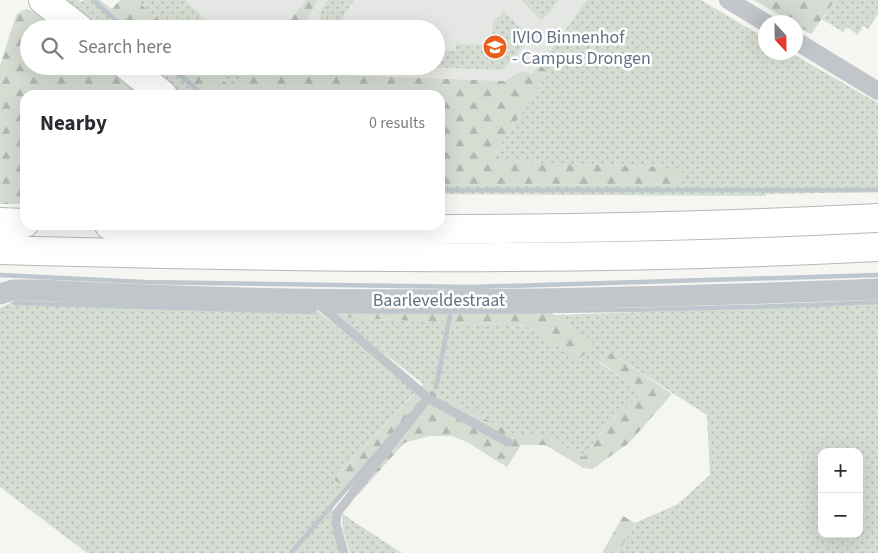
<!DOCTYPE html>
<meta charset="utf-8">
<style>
body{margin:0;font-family:"Source Sans 3",sans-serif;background:#f2f2f3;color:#2b2b33}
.controls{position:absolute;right:15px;bottom:15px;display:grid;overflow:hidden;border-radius:10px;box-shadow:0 5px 20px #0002}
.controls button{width:45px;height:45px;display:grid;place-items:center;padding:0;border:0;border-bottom:1px solid #e1e1e2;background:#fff;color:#2b2b33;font:25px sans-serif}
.compass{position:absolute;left:758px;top:15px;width:45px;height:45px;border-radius:50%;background:#fff;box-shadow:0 5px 20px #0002;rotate:158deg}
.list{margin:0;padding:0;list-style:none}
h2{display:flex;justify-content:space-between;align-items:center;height:65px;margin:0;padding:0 20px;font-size:21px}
h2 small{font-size:16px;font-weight:400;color:#7c7c81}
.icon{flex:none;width:28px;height:28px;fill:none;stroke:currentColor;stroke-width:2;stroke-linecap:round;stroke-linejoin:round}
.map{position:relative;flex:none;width:878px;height:553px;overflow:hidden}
.search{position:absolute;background:#fff;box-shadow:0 5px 20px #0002;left:20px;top:20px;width:425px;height:55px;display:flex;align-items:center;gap:12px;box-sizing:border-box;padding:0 18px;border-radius:28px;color:#7c7c81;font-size:19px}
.panel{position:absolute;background:#fff;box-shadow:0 5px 20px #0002;left:20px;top:90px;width:425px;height:140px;border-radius:15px}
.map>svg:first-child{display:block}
.built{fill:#e5e7e4}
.grass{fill:url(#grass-dots);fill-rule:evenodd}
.forest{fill:url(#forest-firs)}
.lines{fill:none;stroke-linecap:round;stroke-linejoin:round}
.stream{stroke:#bdc7cd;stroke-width:4.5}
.motorway-casing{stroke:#b5b8bb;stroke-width:30}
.service{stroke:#c2c5c9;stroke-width:9}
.minor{stroke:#c2c5c9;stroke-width:18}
.tertiary{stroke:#c2c5c9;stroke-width:21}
.motorway{stroke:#fff;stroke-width:28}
.labels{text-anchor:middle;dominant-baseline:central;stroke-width:5;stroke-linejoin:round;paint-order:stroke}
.poi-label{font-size:18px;fill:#637283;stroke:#fff;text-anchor:start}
.street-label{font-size:18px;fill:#637283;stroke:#fff}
</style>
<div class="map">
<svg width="878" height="553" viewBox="0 0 878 553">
<defs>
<pattern id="grass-dots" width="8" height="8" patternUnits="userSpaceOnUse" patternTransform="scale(1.25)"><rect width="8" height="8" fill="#d5dcd2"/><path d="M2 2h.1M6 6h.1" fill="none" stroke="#b0b7b0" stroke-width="1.8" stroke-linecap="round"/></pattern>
<pattern id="forest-firs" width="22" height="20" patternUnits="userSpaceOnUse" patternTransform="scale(1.25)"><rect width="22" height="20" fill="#d5dcd2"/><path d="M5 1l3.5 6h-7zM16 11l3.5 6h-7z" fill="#b0b7b0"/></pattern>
</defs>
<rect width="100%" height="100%" fill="#f5f5f1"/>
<path class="built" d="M146,0H306L283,29H169Z
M318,0H521L542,21L559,0H587L540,65L531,74L522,71L504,81L346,75L336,72L327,66H436V29H308L309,16Z"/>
<path class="grass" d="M62,0H79L81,2L84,0H97L129,29H98Z
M136,0H185L216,29H169Z
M328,0H354L344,14L341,29H319L321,10Z
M521,0H559L542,21Z
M587,0H701L765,38L766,52L791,53L878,103V192L767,194L765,196L440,194V184L682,185L661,167L490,161L548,72L540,65Z
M835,0H878V14L868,29L863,26L858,35L847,27L843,32L822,19Z
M504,12L531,38L503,70L397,66H436V50L456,51V44L492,45L493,22Z
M145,66H170L202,95H181Z
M208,66H253L233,91Z
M19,299L312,306L415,392L334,480L348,488L333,507L332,527L341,553H87L0,487V308Z
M878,304V553H618L635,523L678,504L710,475L707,415L609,352L600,363L643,393L603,430L584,457L547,437L518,436L435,393L337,317L477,324L513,323L534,329L577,360L594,344L555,315ZM822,452H859V534H822Z
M342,513L350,519L402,553H350L343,530Z"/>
<path class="forest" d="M97,0H100L112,9L120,0H136L169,29H129Z
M306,0H318L309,16L308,29H283Z
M754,0H835L811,34L796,25V22H792Z
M27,9L40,14L60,29H29V66H107L142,95H25V204H0V66L16,15L21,11Z
M540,65L548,72L490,161L661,167L684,173L682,185L440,184V95H202L170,66H208L233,90L253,66H327L346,75L504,81L522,71L531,74Z
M327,305L542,306L595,344L577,361L534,329L513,323L477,324L337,317Z
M609,352L672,394L629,443L592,469L584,468L545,445H521L507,467L467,442L451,436H429L404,443L358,495L334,480L423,384L435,393L518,436L547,437L584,457L606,427L643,393L600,362Z
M623,516L635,523L618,553H602Z"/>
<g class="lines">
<path class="stream" d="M93,0L126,29
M170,66L203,95
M440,190H878
M0,275L144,282L471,287L878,275
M15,303L314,312
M335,311C516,313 697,310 878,302
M436,387L450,316
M291,553L409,416"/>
<defs>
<path id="motorway" d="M43,0L80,29
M127,66L163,95
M0,222L25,223
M109,225C365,232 622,231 878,218
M0,250C292,258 586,262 878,247"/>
</defs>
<use href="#motorway" class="motorway-casing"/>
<path class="service" d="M317,303L428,398L508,442
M344,553L336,524L337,513L428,398"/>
<path class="minor" d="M728,0L766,23
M796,41L878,91"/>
<path class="tertiary" d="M0,294L13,290H41C320,306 599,300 878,289"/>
<use href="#motorway" class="motorway"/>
</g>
<defs>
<symbol id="school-disc" viewBox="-11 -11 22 22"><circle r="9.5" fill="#e9601d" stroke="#fff"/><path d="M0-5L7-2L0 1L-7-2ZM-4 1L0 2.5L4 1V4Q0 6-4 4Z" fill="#fff"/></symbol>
</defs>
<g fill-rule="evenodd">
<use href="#school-disc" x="481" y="33" width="28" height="28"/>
</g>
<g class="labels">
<g class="poi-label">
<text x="512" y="37">IVIO Binnenhof<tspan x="512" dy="21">- Campus Drongen</tspan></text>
</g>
<g class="street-label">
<text x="439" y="300">Baarleveldestraat</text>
</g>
</g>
</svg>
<div class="controls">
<button>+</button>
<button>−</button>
</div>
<svg class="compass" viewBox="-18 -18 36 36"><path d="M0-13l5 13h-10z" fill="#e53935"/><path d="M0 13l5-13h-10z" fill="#7c7c81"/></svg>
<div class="search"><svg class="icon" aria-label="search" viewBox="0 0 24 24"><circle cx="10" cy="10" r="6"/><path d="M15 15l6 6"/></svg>Search here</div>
<section class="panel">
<h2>Nearby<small>0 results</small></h2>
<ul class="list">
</ul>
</section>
</div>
